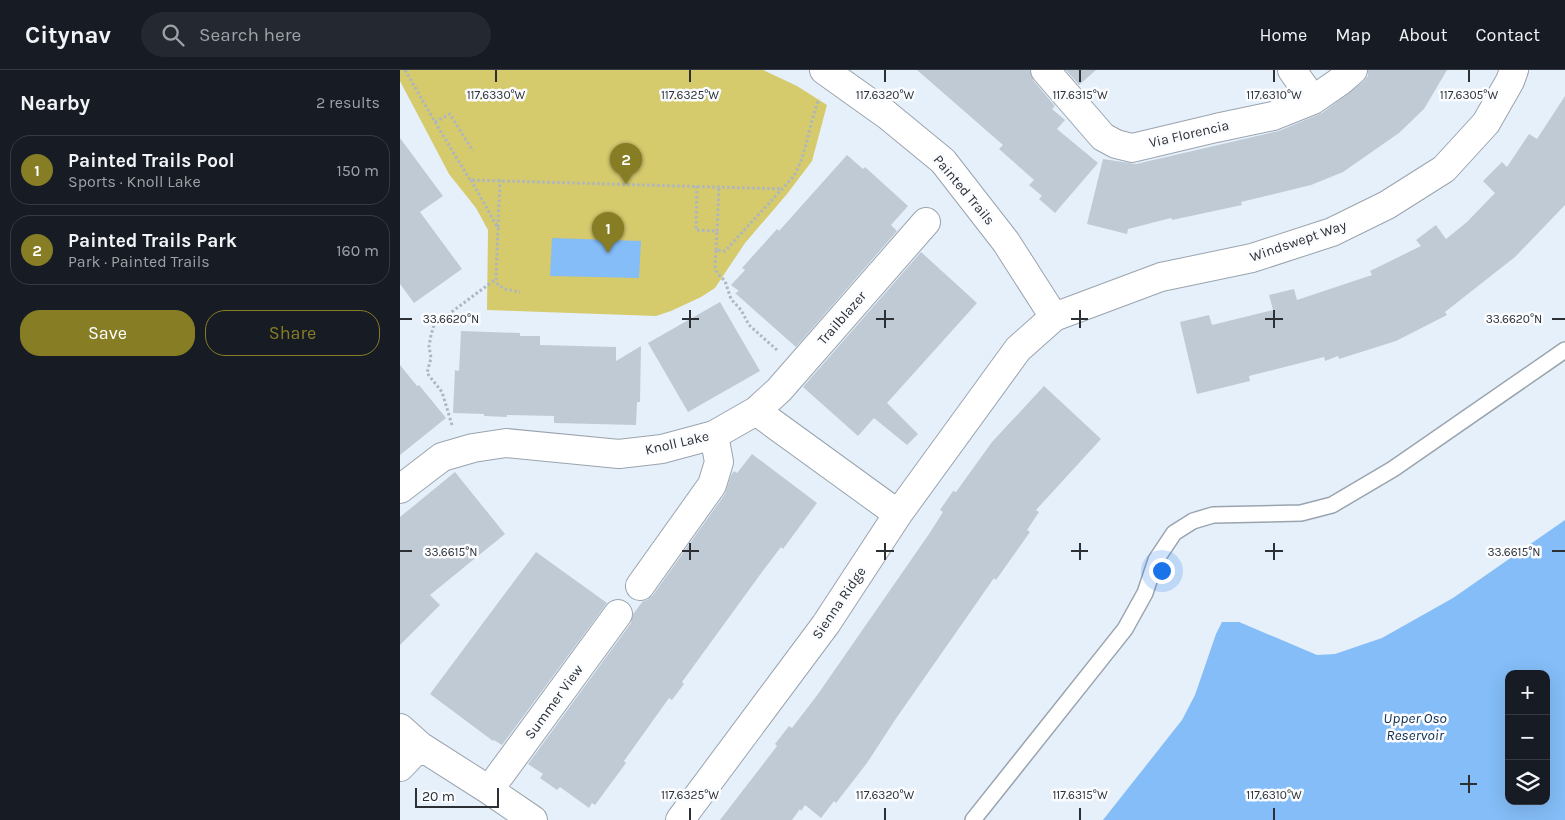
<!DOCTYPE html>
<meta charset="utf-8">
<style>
body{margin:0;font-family:Karla,sans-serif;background:#242831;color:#f1f3f6}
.controls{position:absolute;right:15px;bottom:15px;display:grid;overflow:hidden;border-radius:10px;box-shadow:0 5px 20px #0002}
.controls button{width:45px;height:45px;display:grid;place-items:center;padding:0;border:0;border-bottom:1px solid #363941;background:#171b24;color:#f1f3f6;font:25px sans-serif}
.scale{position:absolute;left:15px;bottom:12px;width:84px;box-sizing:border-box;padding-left:5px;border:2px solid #2c3034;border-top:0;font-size:14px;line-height:18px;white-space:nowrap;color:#2c3034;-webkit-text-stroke:4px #fafcff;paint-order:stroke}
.you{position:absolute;left:761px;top:500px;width:18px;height:18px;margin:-12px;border:4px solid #fff;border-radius:50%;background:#1a73e8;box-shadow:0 0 0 8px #1a73e833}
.badge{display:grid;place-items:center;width:32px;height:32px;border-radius:50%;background:#877d24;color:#fff;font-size:16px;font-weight:700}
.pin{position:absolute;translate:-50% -41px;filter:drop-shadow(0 1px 2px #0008)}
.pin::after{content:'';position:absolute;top:26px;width:18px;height:15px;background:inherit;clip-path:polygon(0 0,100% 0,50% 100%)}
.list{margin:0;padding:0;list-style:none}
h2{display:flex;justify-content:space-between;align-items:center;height:65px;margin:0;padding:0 20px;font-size:21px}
h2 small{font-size:16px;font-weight:400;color:#9ea1a6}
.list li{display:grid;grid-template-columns:32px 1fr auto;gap:15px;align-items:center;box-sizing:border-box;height:70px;margin:0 10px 10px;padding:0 10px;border:1px solid #363941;border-radius:20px}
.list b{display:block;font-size:19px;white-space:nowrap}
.list p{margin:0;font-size:16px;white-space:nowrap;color:#9ea1a6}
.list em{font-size:16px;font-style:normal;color:#9ea1a6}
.actions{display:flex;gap:10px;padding:15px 20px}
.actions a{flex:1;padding:11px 0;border:1px solid #877d24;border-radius:20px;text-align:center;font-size:18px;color:#877d24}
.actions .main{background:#877d24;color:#fff}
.icon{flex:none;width:28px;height:28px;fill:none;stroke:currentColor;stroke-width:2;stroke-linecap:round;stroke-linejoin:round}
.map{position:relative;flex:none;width:1165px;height:750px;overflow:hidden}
header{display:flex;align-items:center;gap:30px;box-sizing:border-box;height:70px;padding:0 25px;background:#171b24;border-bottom:1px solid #363941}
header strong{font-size:24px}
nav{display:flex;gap:28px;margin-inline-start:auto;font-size:18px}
.search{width:350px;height:45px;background:#242831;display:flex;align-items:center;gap:12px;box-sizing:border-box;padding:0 18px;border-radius:28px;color:#9ea1a6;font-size:19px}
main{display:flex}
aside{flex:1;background:#171b24}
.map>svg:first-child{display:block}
.green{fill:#d5ca6c}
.water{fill:#84bdf7;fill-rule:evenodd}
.building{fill:#c0cad4}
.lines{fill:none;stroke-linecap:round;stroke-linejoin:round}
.service-casing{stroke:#9aa4ae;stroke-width:18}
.minor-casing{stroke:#9aa4ae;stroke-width:30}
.path{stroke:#aeb6bf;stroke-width:3;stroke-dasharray:2.5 2.5;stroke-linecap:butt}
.service{stroke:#fff;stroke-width:15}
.minor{stroke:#fff;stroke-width:28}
.ticks{fill:none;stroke:#2c3034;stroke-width:2}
.labels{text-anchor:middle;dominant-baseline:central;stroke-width:5;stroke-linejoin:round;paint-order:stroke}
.street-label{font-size:14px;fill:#2c3034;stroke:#fafcff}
.water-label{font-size:15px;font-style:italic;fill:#0f2d4a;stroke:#fafcff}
.ticks-label{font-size:12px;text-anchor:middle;fill:#2c3034;stroke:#fafcff;stroke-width:5;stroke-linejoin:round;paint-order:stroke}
</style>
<header>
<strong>Citynav</strong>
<div class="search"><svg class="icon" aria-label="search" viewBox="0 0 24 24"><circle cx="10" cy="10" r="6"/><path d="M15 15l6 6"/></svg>Search here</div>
<nav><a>Home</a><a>Map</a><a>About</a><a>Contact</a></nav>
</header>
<main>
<aside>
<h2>Nearby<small>2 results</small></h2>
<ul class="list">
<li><span class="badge">1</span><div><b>Painted Trails Pool</b><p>Sports · Knoll Lake</p></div><em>150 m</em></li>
<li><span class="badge">2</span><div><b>Painted Trails Park</b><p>Park · Painted Trails</p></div><em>160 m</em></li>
</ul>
<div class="actions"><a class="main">Save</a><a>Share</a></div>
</aside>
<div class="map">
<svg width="1165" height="750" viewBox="0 0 1165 750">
<rect width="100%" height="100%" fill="#e6f0fb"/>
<path class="green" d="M0,0H363L397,16L427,35L412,91L387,124L345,173L315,218L301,227L271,241L256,246L87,240L88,160L76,138L49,104L0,11Z"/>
<path class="water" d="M152,168L241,171L239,208L150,206Z
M1165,450V750H703L782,650L795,625L816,564L822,552H839L917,585L935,584L982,568L1053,528ZM1109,604H1146V731H1109Z"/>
<path class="building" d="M517,0H630L633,10L655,36L652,39L665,50L657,59L698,93L655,143L639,129L642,126L629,115L634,110L599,79L603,75Z
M666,0H696L679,15Z
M968,0H1047L1024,39L999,63L943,102L911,115L841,132L842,135L772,150L771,148L728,159L727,164L687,154L703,89L736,94L879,61L922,43L963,12L968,6Z
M1165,26V135L1115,187L1045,242L1047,245L996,271L939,289L938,286L925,291L924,287L849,306L850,311L797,324L780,252L809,245L812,255L873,240L869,225L894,219L897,230L972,205L970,201L1021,176L1016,170L1036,155L1046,169L1067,152L1095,123L1083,111L1102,92L1107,97L1129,64L1137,69Z
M0,68L43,126L20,142L62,199L14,233L0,214Z
M447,85L463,99L465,97L508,136L491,155L497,161L396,277L335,223L339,221L331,215L345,200L342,198L377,159L379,161Z
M521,182L577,233L487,333L518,364L507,375L474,348L458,366L403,317Z
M320,232L360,301L288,342L248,273Z
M61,261L120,263V266H140V275L216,277V291L241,276L240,332H237L236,355L154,353V346L107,345V347L84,346V344L53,343L55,300L59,301Z
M0,295L17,316L19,315L46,348L0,385Z
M644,316L701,369L636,440L639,442L627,460L630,462L596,510L594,508L495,650L467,693L436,733L434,731L421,748L405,735L401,741L400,739L392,750H320L377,676L375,674L389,656L392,658L418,624L529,464L543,442L540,440L553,421L556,422L592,372Z
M352,384L417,433L383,479L381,477L362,502L282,612L284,614L272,630L269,628L224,691L226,693L195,735L192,733L189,738L160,717L157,720L140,708L143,704L128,694L231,553L233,544L243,531L247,530L253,525L325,424L331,405L334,401L337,403Z
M55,402L105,464L30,525L40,535L0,575V447Z
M136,482L207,533L102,675L94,670L93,671L30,624Z"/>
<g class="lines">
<defs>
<path id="service" d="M573,750L725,559L745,523L756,490L774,463L793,451L813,445L901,443L932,435L993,399L1165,280"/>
<path id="minor" d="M424,0L487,45L543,91L606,172L654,247
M645,0L703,67L716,74L732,78L816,58L873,46L913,30L939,12L953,0
M892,0L913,30
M356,341L379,320L526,152
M0,419L42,387L73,378L106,373L219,384L262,379L314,365L356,341L498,444
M240,516L312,415L319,392L314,365
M0,658L20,676L89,720L133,750
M0,697L20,676
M89,720L218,544
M280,750L426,554L498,444L618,279L654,247L761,207L852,188L932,162L987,135L1044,99L1086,53L1110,11L1114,0"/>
</defs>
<use href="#service" class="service-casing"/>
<use href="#minor" class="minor-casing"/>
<path class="path" d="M5,0L35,52L50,44L73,81
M35,52L70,110L383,119
M71,110L98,158L96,209L98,215L105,219L120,222
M297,116L296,160L317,161L319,117
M98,157L100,110
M316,180L317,161
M377,280L349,255L341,240L331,229L325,211L317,203L315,196L316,180L325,181L394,106C407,82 409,54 419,29
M52,355L42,322L27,303L31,288L29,276L31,265L34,255L96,209"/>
<use href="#service" class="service"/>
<use href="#minor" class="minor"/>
</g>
<path class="ticks" d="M96,0V12M290,0V12M485,0V12M680,0V12M874,0V12M1069,0V12M290,240V258M485,240V258M680,240V258M874,240V258M0,249H12M282,249H299M476,249H494M671,249H688M865,249H883M1152,249H1165M290,473V490M485,473V490M680,473V490M874,473V490M0,481H12M282,481H299M476,481H494M671,481H688M865,481H883M1152,481H1165M1069,705V723M1060,714H1077M290,738V750M485,738V750M680,738V750M874,738V750"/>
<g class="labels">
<g class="street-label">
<text transform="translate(789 64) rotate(-13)">Via Florencia</text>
<text transform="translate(564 120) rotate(50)">Painted Trails</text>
<text transform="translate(898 171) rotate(-19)">Windswept Way</text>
<text transform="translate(442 248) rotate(-49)">Trailblazer</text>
<text transform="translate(277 373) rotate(-13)">Knoll Lake</text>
<text transform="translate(439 533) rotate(-56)">Sienna Ridge</text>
<text transform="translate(154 632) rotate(-54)">Summer View</text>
</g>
<g class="water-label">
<text x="1015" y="648">Upper Oso<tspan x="1015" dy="17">Reservoir</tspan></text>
</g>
</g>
<g class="ticks-label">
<text x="96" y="29">117.6330°W</text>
<text x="290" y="29">117.6325°W</text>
<text x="485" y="29">117.6320°W</text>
<text x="680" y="29">117.6315°W</text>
<text x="874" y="29">117.6310°W</text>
<text x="1069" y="29">117.6305°W</text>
<text x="51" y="253">33.6620°N</text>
<text x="1114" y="253">33.6620°N</text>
<text x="51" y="486">33.6615°N</text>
<text x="1114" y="486">33.6615°N</text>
<text x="290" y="729">117.6325°W</text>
<text x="485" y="729">117.6320°W</text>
<text x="680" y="729">117.6315°W</text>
<text x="874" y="729">117.6310°W</text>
</g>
</svg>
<div class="controls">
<button>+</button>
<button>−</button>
<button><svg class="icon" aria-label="layers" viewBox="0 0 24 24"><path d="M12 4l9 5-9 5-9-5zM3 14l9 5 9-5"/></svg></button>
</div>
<div class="scale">20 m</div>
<div class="you"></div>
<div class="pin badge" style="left:208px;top:183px">1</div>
<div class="pin badge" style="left:226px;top:114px">2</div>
</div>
</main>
